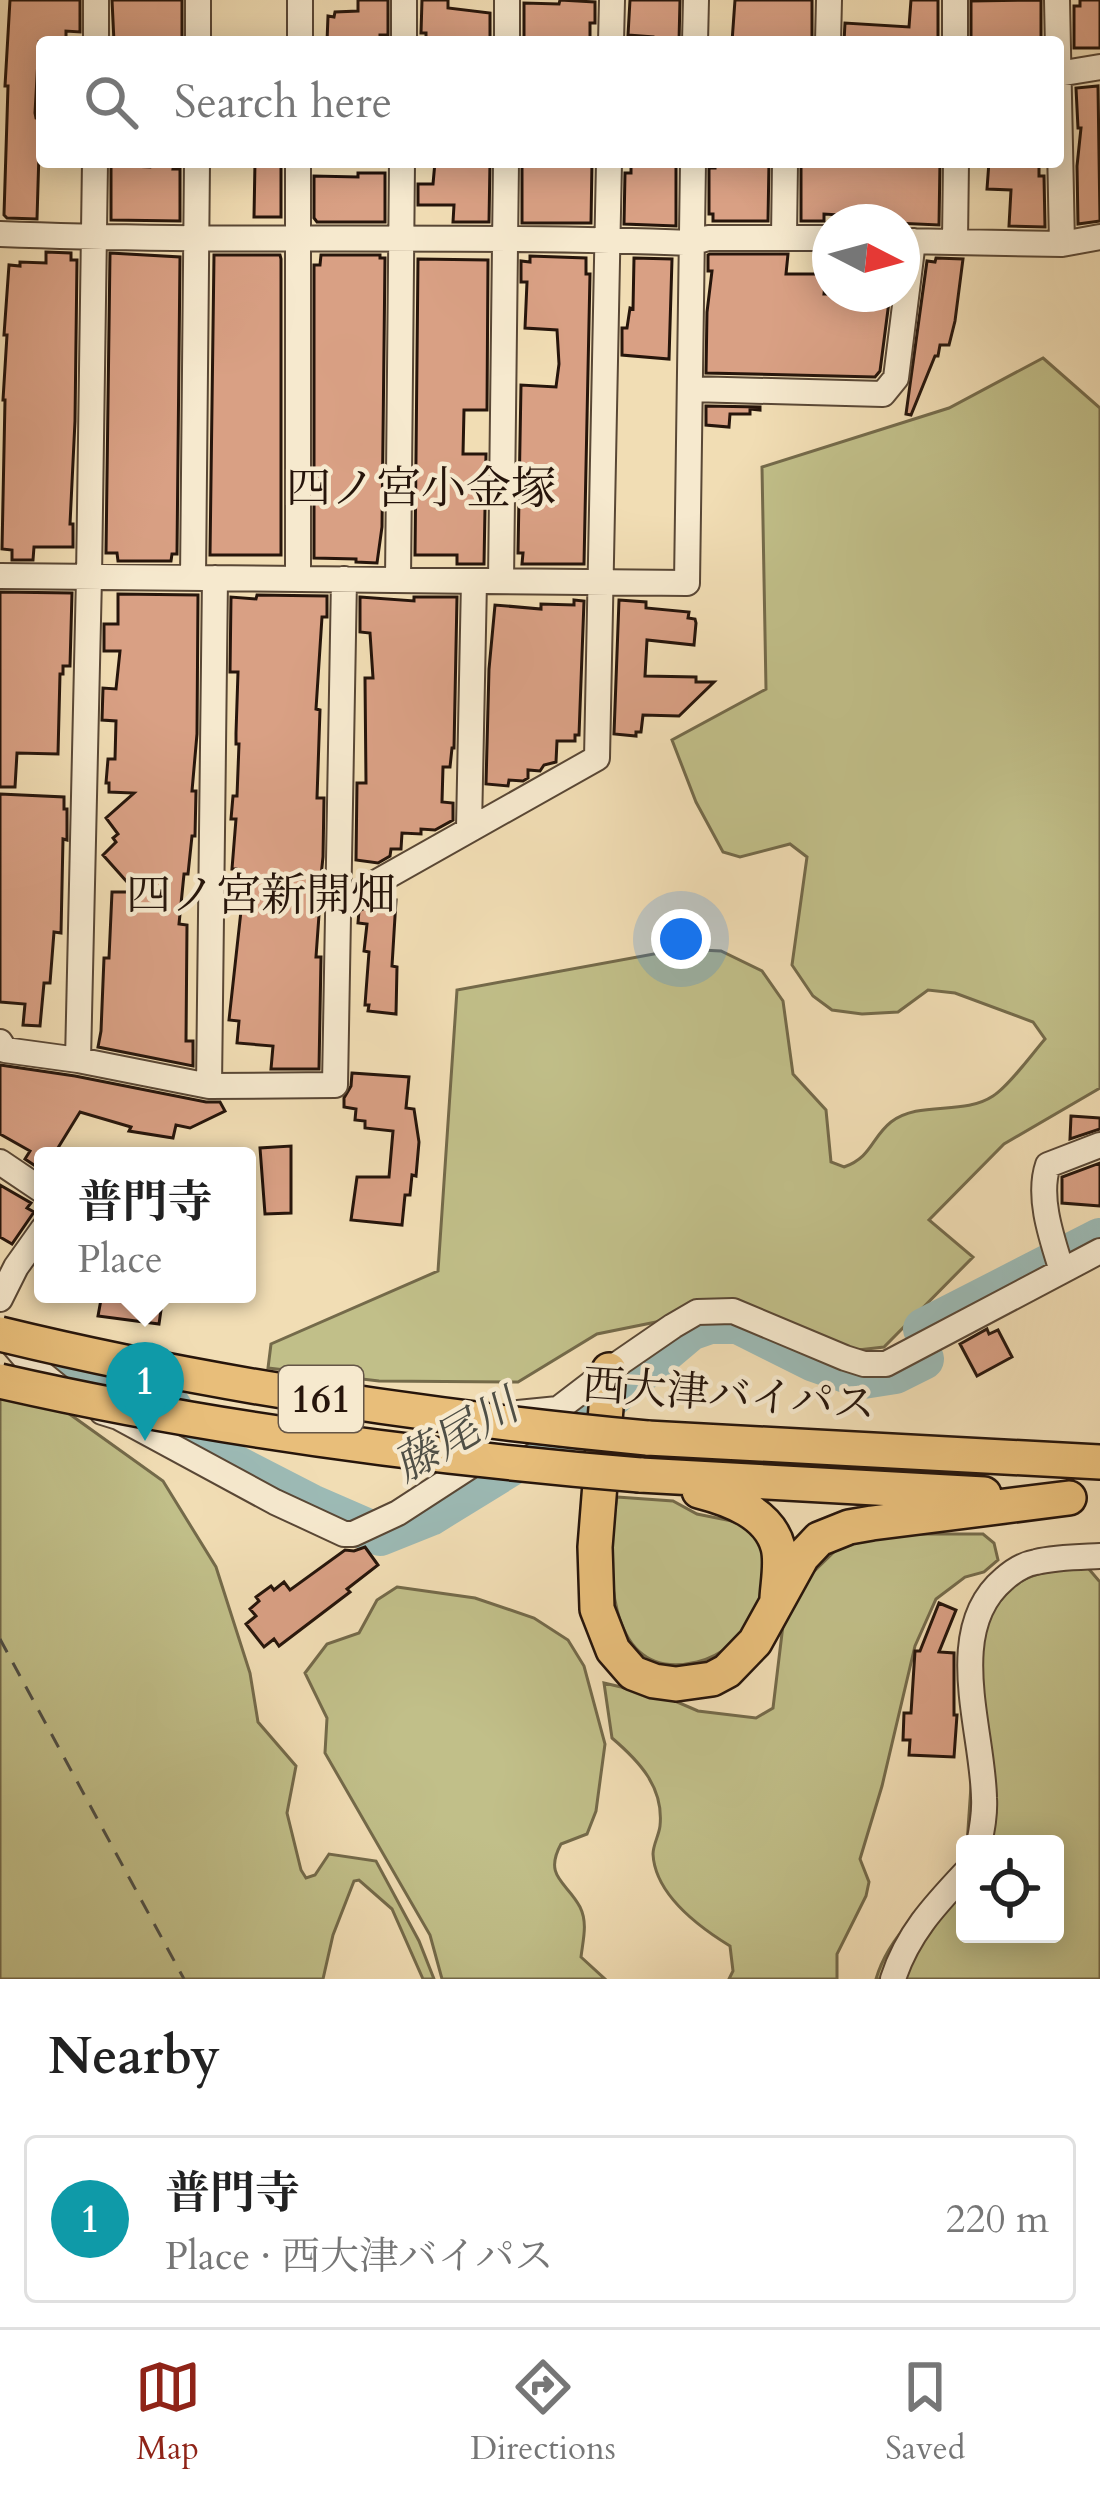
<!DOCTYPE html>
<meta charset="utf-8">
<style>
body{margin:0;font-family:Cardo,"Noto Serif JP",serif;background:#f6f6f6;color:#222}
.controls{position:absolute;right:36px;bottom:36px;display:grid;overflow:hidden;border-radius:12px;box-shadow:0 6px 30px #0003}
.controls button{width:108px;height:108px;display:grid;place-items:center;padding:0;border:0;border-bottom:3px solid #e0e0e0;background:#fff;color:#222;font:60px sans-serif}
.compass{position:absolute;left:812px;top:204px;width:108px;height:108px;border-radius:50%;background:#fff;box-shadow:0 6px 30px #0003;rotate:96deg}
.you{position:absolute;left:681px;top:939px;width:42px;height:42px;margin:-30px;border:9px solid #fff;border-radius:50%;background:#1a73e8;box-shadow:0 0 0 18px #1a73e833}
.badge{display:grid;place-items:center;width:78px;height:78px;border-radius:50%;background:#8f2418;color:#fff;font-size:39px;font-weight:700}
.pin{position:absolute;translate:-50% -99px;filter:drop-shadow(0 3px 6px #0008)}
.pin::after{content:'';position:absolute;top:63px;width:42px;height:36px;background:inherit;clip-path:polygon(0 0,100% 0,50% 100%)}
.popup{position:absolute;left:34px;top:1147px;width:222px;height:156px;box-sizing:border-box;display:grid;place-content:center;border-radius:12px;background:#fff;filter:drop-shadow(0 3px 9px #0005);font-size:39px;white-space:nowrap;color:#767676}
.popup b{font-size:45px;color:#222}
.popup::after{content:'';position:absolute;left:50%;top:100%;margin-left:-24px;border:24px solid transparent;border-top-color:#fff}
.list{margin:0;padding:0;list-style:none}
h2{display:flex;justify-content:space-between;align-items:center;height:156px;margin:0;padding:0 48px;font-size:51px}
h2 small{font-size:39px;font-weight:400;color:#767676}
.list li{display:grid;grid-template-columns:78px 1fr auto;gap:36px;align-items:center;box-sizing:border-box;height:168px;margin:0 24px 24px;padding:0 24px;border:3px solid #e0e0e0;border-radius:12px}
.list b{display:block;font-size:45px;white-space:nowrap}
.list p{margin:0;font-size:39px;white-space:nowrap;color:#767676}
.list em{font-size:39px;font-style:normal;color:#767676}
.icon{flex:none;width:66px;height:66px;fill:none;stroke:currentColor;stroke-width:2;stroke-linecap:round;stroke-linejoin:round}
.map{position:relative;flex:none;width:1100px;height:1979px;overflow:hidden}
.search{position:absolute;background:#fff;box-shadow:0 6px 30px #0003;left:36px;right:36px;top:36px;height:132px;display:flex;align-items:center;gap:30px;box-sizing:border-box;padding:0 42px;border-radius:12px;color:#767676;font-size:45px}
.sheet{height:348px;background:#fff}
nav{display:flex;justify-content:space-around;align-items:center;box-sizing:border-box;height:168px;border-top:3px solid #e0e0e0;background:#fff;font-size:33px;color:#767676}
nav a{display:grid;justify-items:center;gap:6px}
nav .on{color:#8f2418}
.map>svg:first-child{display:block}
.green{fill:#c1bf89;stroke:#746a4a;stroke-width:3}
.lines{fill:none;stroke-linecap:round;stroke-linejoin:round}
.river{stroke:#9cbab5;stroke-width:42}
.ferry{stroke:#4f4f46;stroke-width:3;stroke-dasharray:15 12;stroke-linecap:butt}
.building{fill:#d9a084;stroke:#26150b;stroke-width:3}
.minor-casing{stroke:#594735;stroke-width:28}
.highway-casing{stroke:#26150b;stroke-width:38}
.minor{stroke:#f6e9ce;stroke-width:24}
.highway{stroke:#e8be7a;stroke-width:33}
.highway-bridge-casing{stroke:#26150b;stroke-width:38;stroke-linecap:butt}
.highway-bridge{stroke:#e8be7a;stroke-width:33}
.labels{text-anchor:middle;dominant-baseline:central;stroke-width:9;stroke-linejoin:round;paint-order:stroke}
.shield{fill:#f6e9ce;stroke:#645546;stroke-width:3}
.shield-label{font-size:39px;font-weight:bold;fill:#26150b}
.street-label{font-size:42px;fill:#26150b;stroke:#f6e9ce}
.neighbourhood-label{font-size:45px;fill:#26150b;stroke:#f6e9ce}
.water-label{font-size:45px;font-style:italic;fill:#4f4f46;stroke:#f6e9ce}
</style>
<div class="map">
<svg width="1100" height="1979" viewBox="0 0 1100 1979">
<rect width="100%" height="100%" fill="#f1ddb4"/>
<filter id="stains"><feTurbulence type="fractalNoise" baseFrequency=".00167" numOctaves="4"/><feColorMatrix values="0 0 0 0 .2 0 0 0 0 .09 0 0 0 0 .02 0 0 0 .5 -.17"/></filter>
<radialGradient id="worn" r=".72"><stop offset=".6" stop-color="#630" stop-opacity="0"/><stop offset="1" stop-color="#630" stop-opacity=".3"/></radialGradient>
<path class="green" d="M1043,358L1100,408V1088L1004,1144L929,1220L973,1257L884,1347L858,1350L694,1304L656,1322L597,1334L518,1382L379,1381L268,1368L271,1344L438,1271L457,990L681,949L721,951L762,971L783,1001L793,1074L826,1110L831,1162L844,1167C872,1157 871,1138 891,1122C920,1100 963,1116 993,1096C1008,1087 1032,1054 1045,1039L1033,1022L955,993L928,990L898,1012L862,1014L832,1010L813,996L792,965L807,857L790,844L740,857L723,852L696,802L672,740L766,689L762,467L949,408Z
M0,1397L68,1413L163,1481L216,1567L250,1673L258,1722L296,1766L287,1813L301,1870L306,1878L315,1875L329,1854L376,1861L419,1941L434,1979H423L392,1909L359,1880L354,1881L333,1935L323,1979H0Z
M617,1497L673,1501L697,1514L752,1525C758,1534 768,1547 770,1557C774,1575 767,1595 759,1610C745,1635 725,1655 697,1662C602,1685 606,1557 617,1497Z
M879,1534H983L994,1543L998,1560L984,1572L965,1577L936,1599L915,1646L882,1786L860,1859L869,1882L866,1896L837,1954V1979H729L733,1971L730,1946C699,1927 655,1894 653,1854C653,1845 659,1835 660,1826C664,1787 639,1761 612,1738L604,1683L668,1698L698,1711L756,1718L773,1708L783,1625L801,1584L839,1547Z
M1088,1568L1100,1582V1979H876C889,1934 929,1901 964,1872L965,1861V1934H1055V1844H967L982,1626C1017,1574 1027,1572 1088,1568Z
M397,1587L475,1598L534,1618L568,1640L584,1666L605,1744L596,1811L587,1834L561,1844C543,1877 567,1882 580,1907C588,1923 583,1940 581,1957L605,1979H442L430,1935L325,1753L327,1718L305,1673L327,1644L359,1633L377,1600Z"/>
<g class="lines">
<path class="river" d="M924,1329L1100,1239
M44,1350L78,1375L136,1389L170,1406L193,1444L311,1505L380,1535L430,1515L581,1422L690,1330L710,1323H738L814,1361L863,1378L895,1373L923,1359"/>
<path class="ferry" d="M0,1639L184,1979"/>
</g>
<path class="building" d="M10,0H80V32L66,31V42H39L35,113L36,118L40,119L37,219L7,218L4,215L8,86H5Z
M112,0H182V40L114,42Z
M358,0H388V35H380V42H327L328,16L334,17L335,12L358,11Z
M422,0H448V8L490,13V42L426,40V33H421Z
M560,0L595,2V23H590V42H524V3L559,4Z
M630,0H680L679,42H653V37L628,35Z
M735,0H812V42H732Z
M911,0H938V42H844L845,23L909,27Z
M1041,0V42H971V1Z
M1080,0H1100V48H1074V6H1080Z
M1098,86L1100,221L1078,224L1077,166L1081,128H1078L1076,88Z
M151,162H174L173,169H180V221L111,220V165L150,167Z
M255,162H281V217H254Z
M435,162H490L489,222H453L454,205H418V184H433Z
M522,162H592L591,223H522Z
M654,162L676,163V226L624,224L625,173H631V164L654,165Z
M715,162H769L768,221H713V214H709V168H715Z
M801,162H940L939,225L873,222L874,217L824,214V221H801Z
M989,162H1039V176H1044L1045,227L1009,226L1011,190L987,189Z
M358,173H385V222H317L314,218V176L358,177Z
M46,252L71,253V260H77L75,421L70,524H73V547H34L33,560H12V550L2,549L5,400H3L7,335H4L9,265L20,266V262L46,263Z
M110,253L180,257L177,554H172L171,561H118L117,553H106Z
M710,254H788L786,274H826L824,294H890L880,371L875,377L706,373L707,312L712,271H708V255Z
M214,255H280L281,259V555H210Z
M321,255H380V258H385L382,527L377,563L356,562V559L314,558V265H320Z
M530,256L586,258V274H590L584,564H522L523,553H518L521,385L556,387L559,364L557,330L525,328L527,282H521V261L530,262Z
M634,258L672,259L669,359L622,355V328H627L630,308L633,309Z
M936,258L963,259L955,321L949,345H940L938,356H935L911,415L906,414L927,261L935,262Z
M418,259L488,260L487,410H464L463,454H486L484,564H457V555H415Z
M706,406L760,407V410L750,409V414H730L729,427L706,425Z
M0,592L72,593L70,666H63V674H60L58,754L17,753L15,787H0Z
M118,594L198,595L197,734L192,791H196L195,836H192L188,874H184L179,924L187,925L186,1041H193V1066L98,1047L101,1031L104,958H109L112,892H136L103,855L116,842L113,838L118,834L106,818L134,793L109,792V783H106L108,759H115L116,721L102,720L103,688L116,689L120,651H104V624H118Z
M257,595L327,596V617H322L316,709L320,710L317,798H324L323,857L317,915H319L316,957H321L319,1069H271L273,1046L237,1043L239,1021L229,1020L241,911L236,910V869H232L236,819H231L233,796H237L239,744H236V733L238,672H230L231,597L256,599Z
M360,597L414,601V597H457L454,748H452L450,767H443L442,802L453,803V820L435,830L421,829V834L402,833L401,849H391L390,856L378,863L356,860L357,783H366L365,678H373L370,633L360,632Z
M574,600L584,601L579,735H575V741H557L556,762L544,765L540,771L528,770V778L523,781L509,780L508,786L486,784L489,669L495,605L541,609V604L574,605Z
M619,600L646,602V608L689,612L688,618L695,619L696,623L694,645L647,640L645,676L696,677V682H714L679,716L643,715L641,732H636V736L614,734Z
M0,794L64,797V809H67V840L63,839L61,933L54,932L50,983H44L40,1026L23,1025L25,1004L0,1002Z
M381,899L396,900L392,966L397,967L396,1014L368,1011L369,1005H365L369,952L364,951L367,924L358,923L359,911L369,906H375L376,902Z
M0,1065L75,1076L206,1102H220L225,1111L190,1128L176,1125L173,1138L129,1131L131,1127L80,1112L53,1156H43L40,1169L25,1159L30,1151L0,1134Z
M352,1073L409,1077L406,1108L414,1109L419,1142L416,1176L412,1175L410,1195H405L402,1225L351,1220L357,1177H389L393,1131L365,1128V1121L355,1120L356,1109L344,1107V1098L351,1086Z
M1071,1116L1100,1118V1129L1070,1139Z
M291,1146V1213L265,1214L260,1148Z
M1100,1163V1206L1062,1203V1177Z
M0,1185L31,1203L27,1208L34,1212L12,1244L0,1237Z
M102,1294L163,1296L159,1324L98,1316Z
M987,1329L989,1334L998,1330L1012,1357L977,1376L960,1344Z
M365,1547L378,1565L347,1589L350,1592L279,1646L274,1639L264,1647L246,1624L256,1616L250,1609L259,1601L256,1597L271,1586L274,1590L284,1582L290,1590L345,1550L354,1551Z
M939,1603L956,1610L939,1652L954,1653V1715H957L954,1757L909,1755L910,1740H903L904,1713H911L915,1651H920Z"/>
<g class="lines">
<defs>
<path id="minor" d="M955,0V42
M1057,0L1062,244
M96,42V0
M198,42V0
M300,42V0
M404,42V0
M507,42V0
M611,42L612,0
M695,42L696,0
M828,42L829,0
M1058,74L1100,67
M0,234C230,243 461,234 691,243L708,238H830
M784,237L785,162
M955,240L956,162
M902,241L1062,244L1100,237
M690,389L883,394L896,378L913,241
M0,576L687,583L693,162
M193,578L197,162
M298,579V162
M398,580L402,162
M501,581L506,162
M469,828L474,581
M338,904L597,758L609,162
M0,1042L5,1050L78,1060L209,1086L335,1085L344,579
M78,1060L89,577L95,162
M209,1086L215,578
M0,1162L43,1191
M1062,1271C1052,1239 1037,1197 1048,1165L1100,1145
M0,1299L16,1267L43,1229
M5,1335L29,1363L66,1393
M102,1412L118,1417L275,1502L344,1534H353L398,1513L535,1424
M518,1413L558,1409L609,1370L673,1326L697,1312L733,1311L845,1358L864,1364H886L1100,1251
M979,1844C982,1829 985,1814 984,1798C983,1730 943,1630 1004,1579C1013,1571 1024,1564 1036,1562C1056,1557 1079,1557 1100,1556
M893,1979C907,1935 934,1906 965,1873"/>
<path id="highway" d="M609,1370L595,1547L597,1609L613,1650L633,1673L654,1681L676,1684L712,1679L727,1671L755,1642L802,1557L819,1539L849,1527L872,1523L1069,1498
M647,1438L1100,1462
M640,1475L984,1494
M699,1491C730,1499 769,1513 778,1547C782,1562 778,1582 777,1598"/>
</defs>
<use href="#minor" class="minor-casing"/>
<use href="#highway" class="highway-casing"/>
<use href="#minor" class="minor"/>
<use href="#highway" class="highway"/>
<defs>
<path id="highway-bridge" d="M0,1334C213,1386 429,1417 647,1438
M0,1381C210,1429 425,1457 640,1475"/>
</defs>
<use href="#highway-bridge" class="highway-bridge-casing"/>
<use href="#highway-bridge" class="highway-bridge"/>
</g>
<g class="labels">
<rect class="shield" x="279" y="1366" width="84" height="66" rx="9"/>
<g class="shield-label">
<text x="321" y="1399">161</text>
</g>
<g class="street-label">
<text transform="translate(729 1395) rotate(4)">西大津バイパス</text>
</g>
<g class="neighbourhood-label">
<text x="421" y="488">四ノ宮小金塚</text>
<text x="261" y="895">四ノ宮新開畑</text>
</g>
<g class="water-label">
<text transform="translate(456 1436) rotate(-30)">藤尾川</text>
</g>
</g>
<rect width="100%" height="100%" filter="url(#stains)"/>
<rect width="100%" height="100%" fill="url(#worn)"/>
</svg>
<div class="controls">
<button><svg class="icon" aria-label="locate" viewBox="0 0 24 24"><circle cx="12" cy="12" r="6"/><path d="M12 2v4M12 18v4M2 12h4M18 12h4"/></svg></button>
</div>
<svg class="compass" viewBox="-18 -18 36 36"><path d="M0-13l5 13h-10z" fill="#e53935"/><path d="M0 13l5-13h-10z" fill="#767676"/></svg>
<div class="you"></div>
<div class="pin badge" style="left:145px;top:1441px;background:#0f9aa8">1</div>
<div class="popup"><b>普門寺</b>Place</div>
<div class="search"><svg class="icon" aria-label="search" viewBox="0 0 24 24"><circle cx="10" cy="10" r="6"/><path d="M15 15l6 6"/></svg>Search here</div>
</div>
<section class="sheet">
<h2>Nearby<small></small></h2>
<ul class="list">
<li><span class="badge" style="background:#0f9aa8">1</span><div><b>普門寺</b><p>Place · 西大津バイパス</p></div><em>220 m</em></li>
</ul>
</section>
<nav>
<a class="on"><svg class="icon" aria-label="map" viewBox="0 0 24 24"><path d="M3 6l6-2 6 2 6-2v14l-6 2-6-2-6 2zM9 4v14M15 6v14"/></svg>Map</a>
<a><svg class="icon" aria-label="directions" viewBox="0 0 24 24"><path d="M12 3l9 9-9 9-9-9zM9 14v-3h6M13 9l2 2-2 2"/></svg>Directions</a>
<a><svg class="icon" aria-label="saved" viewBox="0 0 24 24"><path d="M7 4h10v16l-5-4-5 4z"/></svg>Saved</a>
</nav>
